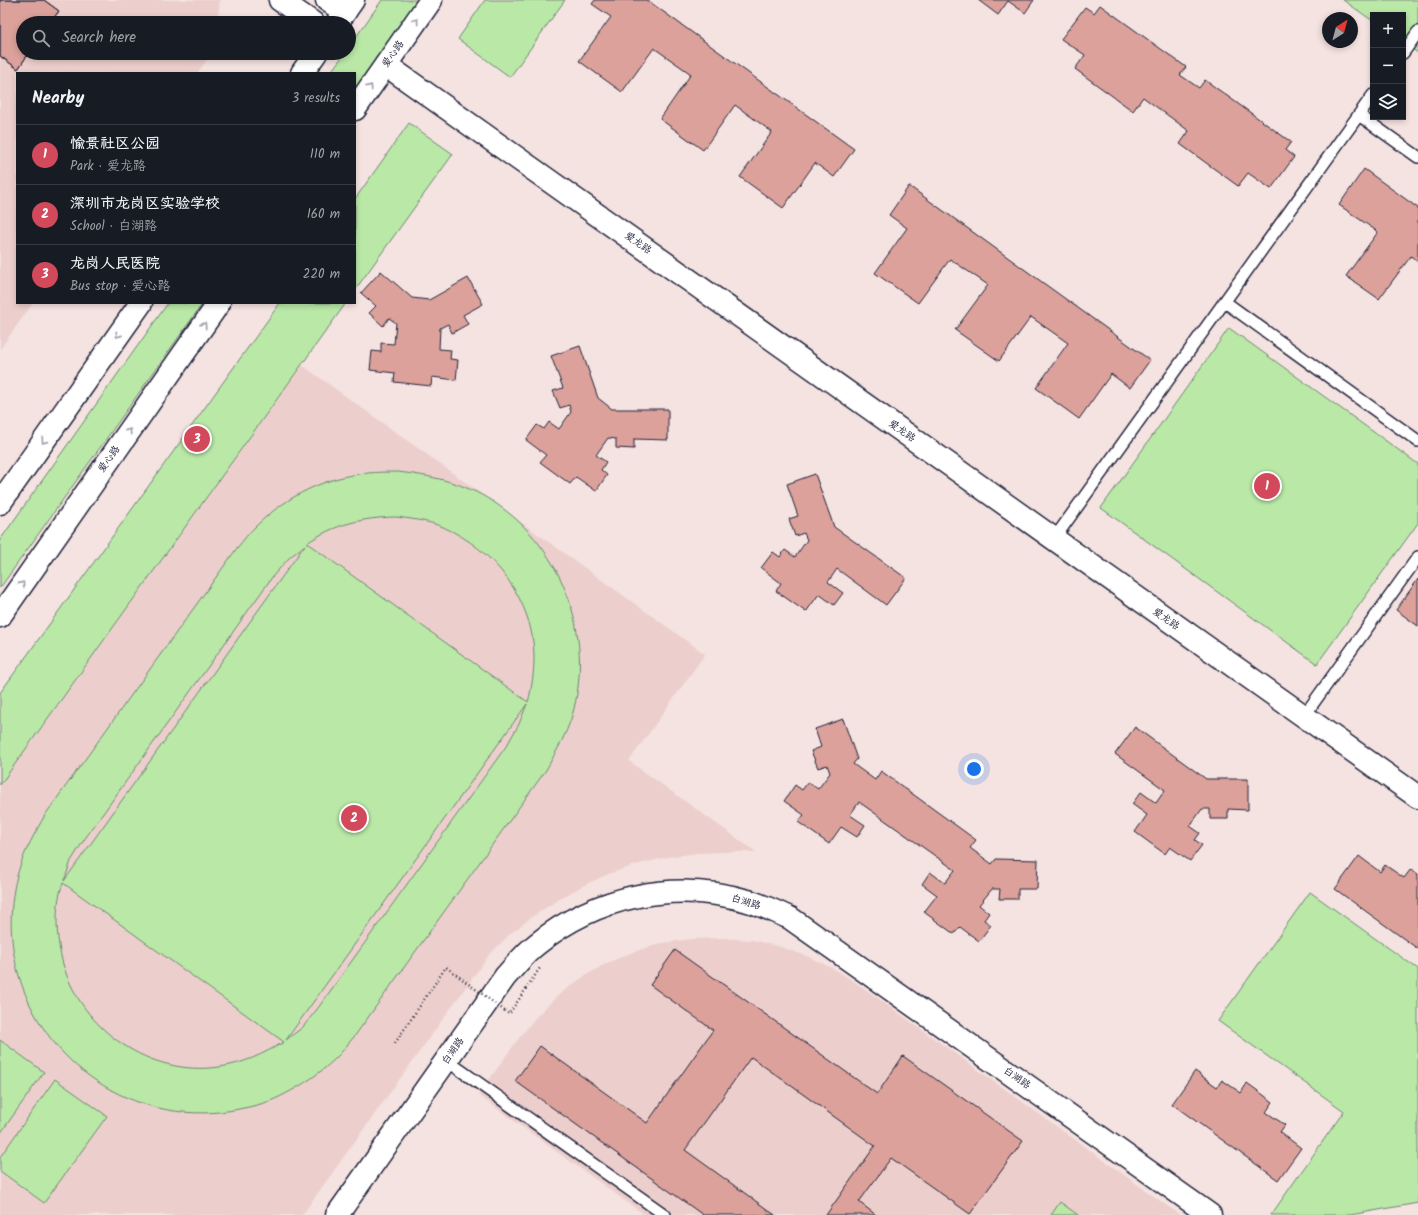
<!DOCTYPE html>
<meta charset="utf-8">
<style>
body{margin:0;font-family:Kalam,"LXGW WenKai TC",sans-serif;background:#242831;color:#f1f3f6}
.controls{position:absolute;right:12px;top:12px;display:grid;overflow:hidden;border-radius:0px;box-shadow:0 2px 6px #0003}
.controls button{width:36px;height:36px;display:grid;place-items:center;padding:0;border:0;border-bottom:1px solid #363941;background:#171b24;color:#f1f3f6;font:20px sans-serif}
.compass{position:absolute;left:1322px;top:12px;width:36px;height:36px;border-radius:50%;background:#171b24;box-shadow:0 2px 6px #0003;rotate:36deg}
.you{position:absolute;left:974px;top:769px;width:14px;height:14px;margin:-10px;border:3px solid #fff;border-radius:50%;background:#1a73e8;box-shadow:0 0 0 6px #1a73e833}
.badge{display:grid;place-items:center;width:26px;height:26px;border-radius:50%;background:#d1495b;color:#fff;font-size:13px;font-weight:700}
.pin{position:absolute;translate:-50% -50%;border:2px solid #fff;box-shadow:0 1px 4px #0006}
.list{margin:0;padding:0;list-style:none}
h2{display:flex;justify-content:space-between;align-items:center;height:52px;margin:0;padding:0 16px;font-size:17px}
h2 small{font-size:13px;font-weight:400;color:#9ea1a6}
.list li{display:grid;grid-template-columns:26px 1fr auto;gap:12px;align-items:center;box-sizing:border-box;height:60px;padding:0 16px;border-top:1px solid #363941}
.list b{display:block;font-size:15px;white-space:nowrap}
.list p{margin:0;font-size:13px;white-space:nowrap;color:#9ea1a6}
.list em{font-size:13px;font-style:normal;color:#9ea1a6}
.icon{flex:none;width:22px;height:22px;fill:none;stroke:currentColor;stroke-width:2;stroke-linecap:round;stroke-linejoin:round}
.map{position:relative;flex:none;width:1418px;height:1215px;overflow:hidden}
.search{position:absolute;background:#171b24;box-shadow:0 2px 6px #0003;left:16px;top:16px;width:340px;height:44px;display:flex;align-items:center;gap:10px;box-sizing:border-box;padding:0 14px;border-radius:22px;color:#9ea1a6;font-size:15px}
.panel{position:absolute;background:#171b24;box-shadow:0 2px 6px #0003;left:16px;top:72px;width:340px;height:232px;border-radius:0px}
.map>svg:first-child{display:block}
.built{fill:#eccfcc}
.green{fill:#b9e8a7;stroke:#6e8571;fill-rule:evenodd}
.building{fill:#dba19a;stroke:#22223b}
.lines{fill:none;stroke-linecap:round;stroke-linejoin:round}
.service-casing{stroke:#22223b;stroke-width:14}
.minor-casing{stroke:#22223b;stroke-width:25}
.tertiary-casing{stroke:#22223b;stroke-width:25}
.service{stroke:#fff;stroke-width:11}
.minor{stroke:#fff;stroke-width:22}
.tertiary{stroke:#fff;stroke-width:22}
.path-bridge{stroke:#22223b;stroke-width:2.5;stroke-dasharray:1 3;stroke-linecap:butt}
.oneway{stroke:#9c9ca7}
.labels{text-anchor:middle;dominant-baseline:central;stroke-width:3;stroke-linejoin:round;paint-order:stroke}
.street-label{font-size:10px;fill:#22223b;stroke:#fff}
</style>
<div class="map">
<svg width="1418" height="1215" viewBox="0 0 1418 1215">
<rect width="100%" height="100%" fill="#f4e3e1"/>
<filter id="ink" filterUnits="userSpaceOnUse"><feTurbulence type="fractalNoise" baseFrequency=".025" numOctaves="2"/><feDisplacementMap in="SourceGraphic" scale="8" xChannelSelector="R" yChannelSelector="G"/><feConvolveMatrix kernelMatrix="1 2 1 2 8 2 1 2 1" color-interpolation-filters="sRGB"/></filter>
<g filter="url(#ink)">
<path class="built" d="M0,0H220L217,23H23V53H212L197,73H17V303H33L0,349Z
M302,365L705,654L629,761L756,852H726L697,853L668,857L639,864L611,873L584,885L558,900L533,916L510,934L489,955L302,1215H0V785Z
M721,938L752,940L781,947L809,957L836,970L861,986L1180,1215H645L478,1095L516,1042L535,1018L556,997L580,979L605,964L633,952L662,943L692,939Z"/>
<path class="green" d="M382,0H418L355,89V73H330L345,53H349V47Z
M485,0H565L510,77L458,39Z
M1343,0H1418V53L1403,43V15H1373V21Z
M409,123L453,154L355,290V199Z
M168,303H203L0,588V540Z
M280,303H346L0,785V693Z
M1229,328L1418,464V523L1317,664L1101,508Z
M398,472C431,476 458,481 487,498C561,541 596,634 572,716C566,735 556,752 546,770L354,1037C347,1044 342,1053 334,1060C320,1073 303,1085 285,1094C271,1102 255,1106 239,1109C143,1129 47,1071 19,976C9,942 8,904 19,869C25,850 35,833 45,815L237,548C243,541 249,532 257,525C286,497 326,476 368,473C378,472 388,472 398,472ZM396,517C412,519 428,521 443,527C494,549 534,601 534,657C534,672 532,687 528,702L307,543C335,524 362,518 396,517ZM305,545L64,881L71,861L84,840L273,576L289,558ZM527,704L519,724L507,745L318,1008L303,1027L286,1040ZM63,883L284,1042C263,1054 243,1064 219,1067C150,1077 82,1030 63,964C56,938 54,907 63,883Z
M1310,892L1418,969V1203L1350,1215H1271L1344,1111L1218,1021Z
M0,1040L44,1072L0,1134Z
M55,1079L107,1116L44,1203L0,1171V1157Z
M1060,1202L1078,1215H1051Z"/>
<path class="building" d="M0,0H44L59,11L50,23H23V53H29L18,69L0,56Z
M0,0H44L59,11L50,23H23V53H29L18,69L0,56Z
M595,0H647L854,149L834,177L815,163L783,208L740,177L772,132L735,105L703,150L660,119L691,74L654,48L622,92L579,61L611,17L592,4Z
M978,0H1034L1025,13L1008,1L998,15Z
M1100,5L1186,67L1180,75L1199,88L1205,80L1291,142L1285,150L1294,157L1271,189L1248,173L1238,186L1180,144L1189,131L1143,97L1133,111L1075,69L1085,55L1061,39L1085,7L1094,13Z
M1364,169L1418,208V262L1411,256L1379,299L1346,276L1378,232L1339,205Z
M909,186L1150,360L1130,388L1111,374L1079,419L1036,388L1068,343L1031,317L999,361L955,330L988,285L950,259L918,303L875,273L907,228L889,215Z
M381,271L412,298L429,300L468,278L483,304L463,315L468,324L452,333L448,324L440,328L439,349L451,350L450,359L458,360L456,380L432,377L431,386L394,382L395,373L370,370L372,351L381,352V343L394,344L396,323L389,318L383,326L369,313L376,306L361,293Z
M580,346L598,398L612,409H668V440L634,439V449L616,448V439L608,438L596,455L606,462L601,470L607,475L596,491L576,477L570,484L540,462L546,455L526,440L537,425L544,429L549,422L559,429L571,412L569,405L560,408L553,391L563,388L551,356Z
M815,474L834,527L906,578L886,605L837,569L828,582L843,593L834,605L819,594L806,612L776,591L781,583L761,568L773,552L780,557L785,550L795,557L807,540L804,533L795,536L789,519L798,516L787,484Z
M1418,579V626L1396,610Z
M843,719L857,759L853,764L875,780L881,771L976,840L970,848L992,864L996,859L1038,860L1037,889H1018V899H999L1000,889H992L979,905L989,913L984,920L991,925L979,941L960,927L954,934L924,912L937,895L922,884L930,872L945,883L955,870L859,802L850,815L865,825L857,837L841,827L829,844L798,822L804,815L784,801L795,785L802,790L808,782L818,789L830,773L827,765L818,768L811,751L821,747L815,729Z
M1135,727L1206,779H1248V810L1228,809V819H1210V809H1202L1190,826L1200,833L1195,840L1202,845L1190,861L1170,847L1165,854L1135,832L1147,815L1132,804L1141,792L1156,803L1165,790L1115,754Z
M1359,856L1380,872L1385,865L1404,878L1411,869L1418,874V949L1335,889Z
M675,950L877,1094L903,1056L1023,1141L970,1214L891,1158L859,1202L876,1215H826L875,1146L751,1057L685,1150L775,1215H703L515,1081L540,1046L647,1123L713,1030L650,985Z
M1195,1071L1217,1087L1222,1080L1241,1093L1247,1083L1273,1102L1266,1112L1285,1125L1280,1132L1301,1148L1278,1180L1172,1104Z"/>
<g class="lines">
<defs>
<path id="service" d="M1403,53L1418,32
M1359,115L1418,157
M1225,302L1418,441
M1054,539L1373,95
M1304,716L1418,557
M446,1060L665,1215"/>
<path id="minor" d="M280,0L313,23
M327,0L345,12
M386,65L1418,797
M337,1215L505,977C515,966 525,953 537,944C596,896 674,879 748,901C762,905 776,912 790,918L1210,1215"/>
<path id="tertiary" d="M337,23L353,0
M302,73L316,53
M355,109L431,0
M0,503L141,303
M0,616L219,303"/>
</defs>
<use href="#service" class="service-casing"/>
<use href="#minor" class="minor-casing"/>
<use href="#tertiary" class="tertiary-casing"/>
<use href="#service" class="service"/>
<use href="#minor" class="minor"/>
<use href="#tertiary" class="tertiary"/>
<path class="path-bridge" d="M395,1043L446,967L509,1014L540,968"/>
</g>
<defs><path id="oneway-chevron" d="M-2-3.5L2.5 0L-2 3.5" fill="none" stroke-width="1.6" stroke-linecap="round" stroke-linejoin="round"/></defs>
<g class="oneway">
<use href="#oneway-chevron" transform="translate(416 21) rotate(-55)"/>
<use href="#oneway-chevron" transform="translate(370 87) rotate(-55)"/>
<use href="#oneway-chevron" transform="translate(204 325) rotate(-55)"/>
<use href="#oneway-chevron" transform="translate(118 335) rotate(125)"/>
<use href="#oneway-chevron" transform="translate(129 431) rotate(-55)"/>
<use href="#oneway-chevron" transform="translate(44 441) rotate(125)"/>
<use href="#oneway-chevron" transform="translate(22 584) rotate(-55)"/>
</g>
</g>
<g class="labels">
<g class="street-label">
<text transform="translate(393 54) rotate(-55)">爱心路</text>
<text transform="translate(638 243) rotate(35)">爱龙路</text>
<text transform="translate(902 431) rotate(35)">爱龙路</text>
<text transform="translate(109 459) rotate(-55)">爱心路</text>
<text transform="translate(1166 619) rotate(35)">爱龙路</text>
<text transform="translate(746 902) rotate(17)">白湖路</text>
<text transform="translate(453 1051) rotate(-55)">白湖路</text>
<text transform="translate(1017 1078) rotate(35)">白湖路</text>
</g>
</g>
</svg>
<div class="controls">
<button>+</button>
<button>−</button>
<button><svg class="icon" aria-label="layers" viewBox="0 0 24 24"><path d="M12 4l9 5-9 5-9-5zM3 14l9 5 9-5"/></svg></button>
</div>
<svg class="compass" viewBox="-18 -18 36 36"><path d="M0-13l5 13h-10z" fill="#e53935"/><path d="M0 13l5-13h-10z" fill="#9ea1a6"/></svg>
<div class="you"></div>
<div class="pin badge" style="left:1267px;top:486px">1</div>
<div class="pin badge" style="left:354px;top:818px">2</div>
<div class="pin badge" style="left:197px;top:439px">3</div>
<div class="search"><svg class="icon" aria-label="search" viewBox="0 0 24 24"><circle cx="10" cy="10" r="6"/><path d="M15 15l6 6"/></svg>Search here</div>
<section class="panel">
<h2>Nearby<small>3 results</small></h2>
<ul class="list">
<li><span class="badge">1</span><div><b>愉景社区公园</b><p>Park · 爱龙路</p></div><em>110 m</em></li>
<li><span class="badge">2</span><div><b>深圳市龙岗区实验学校</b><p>School · 白湖路</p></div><em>160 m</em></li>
<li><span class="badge">3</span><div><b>龙岗人民医院</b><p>Bus stop · 爱心路</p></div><em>220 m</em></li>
</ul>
</section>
</div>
